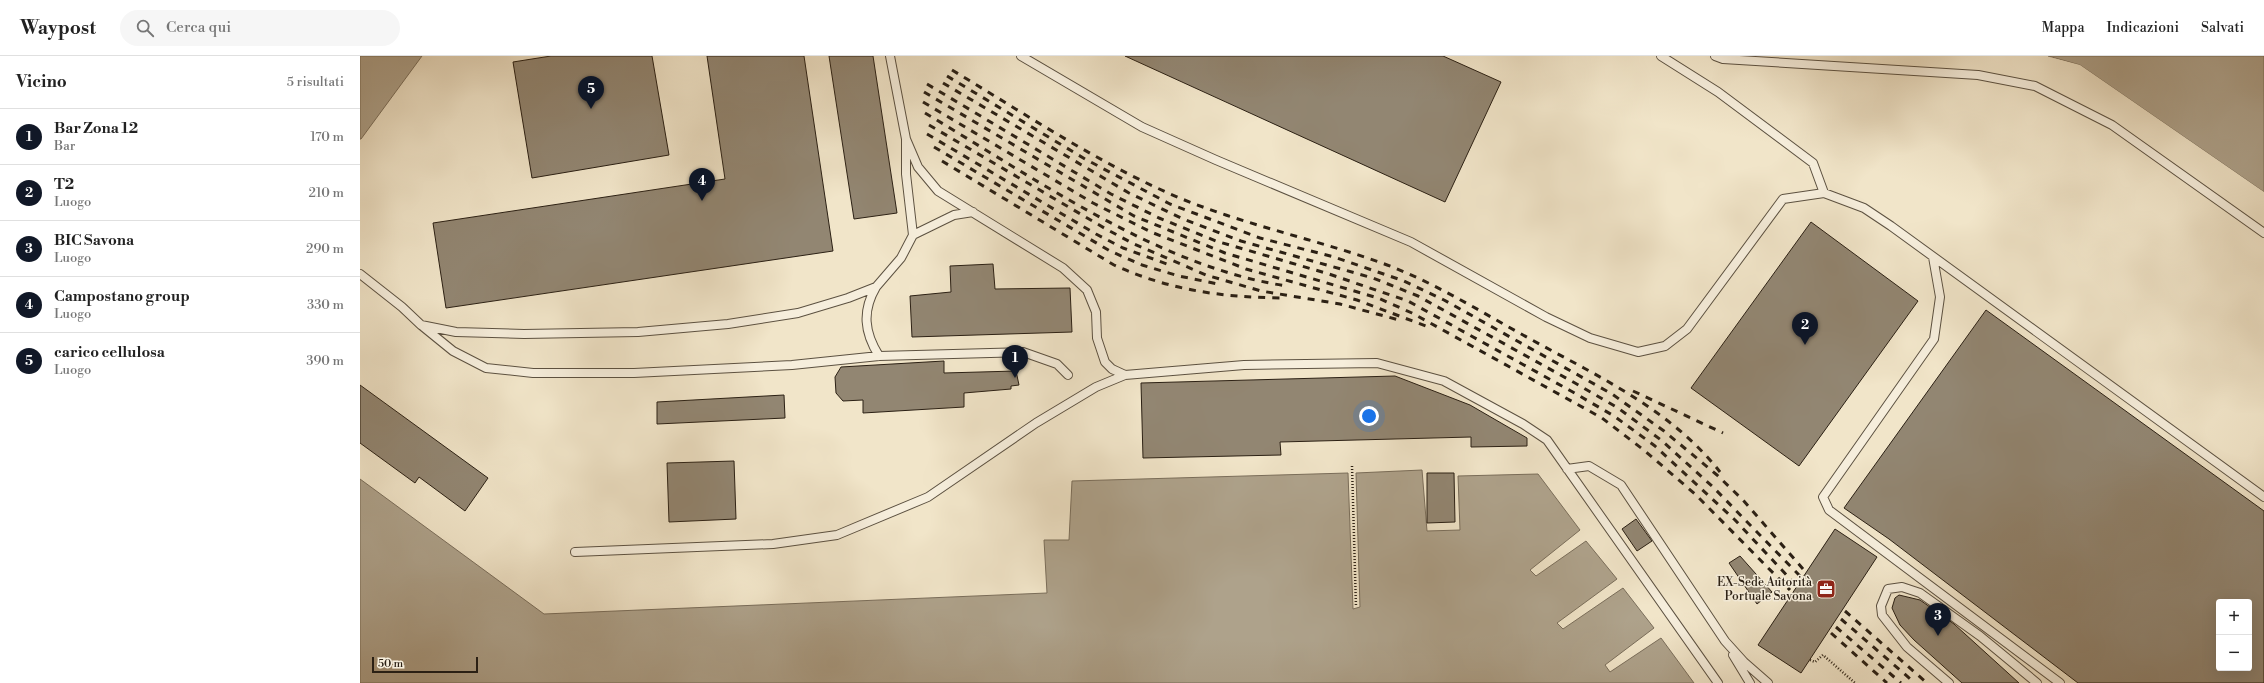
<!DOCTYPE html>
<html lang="it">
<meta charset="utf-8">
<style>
body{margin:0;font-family:"Libre Bodoni",serif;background:#f6f6f6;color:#222}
.controls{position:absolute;right:12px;bottom:12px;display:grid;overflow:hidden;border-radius:4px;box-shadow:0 4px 16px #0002}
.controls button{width:36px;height:36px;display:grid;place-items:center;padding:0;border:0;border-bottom:1px solid #e0e0e0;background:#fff;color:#222;font:20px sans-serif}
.scale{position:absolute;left:12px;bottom:10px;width:106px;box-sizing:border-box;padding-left:4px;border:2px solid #2b2014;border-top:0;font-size:11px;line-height:14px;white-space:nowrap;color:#2b2014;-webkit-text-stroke:3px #f6eedc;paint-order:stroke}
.you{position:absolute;left:1009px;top:360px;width:14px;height:14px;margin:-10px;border:3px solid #fff;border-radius:50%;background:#1a73e8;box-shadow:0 0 0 6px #1a73e833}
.badge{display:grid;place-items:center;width:26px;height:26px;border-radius:50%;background:#111827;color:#fff;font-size:13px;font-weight:700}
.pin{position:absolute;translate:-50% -33px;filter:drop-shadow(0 1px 2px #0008)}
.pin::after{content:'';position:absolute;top:21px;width:14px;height:12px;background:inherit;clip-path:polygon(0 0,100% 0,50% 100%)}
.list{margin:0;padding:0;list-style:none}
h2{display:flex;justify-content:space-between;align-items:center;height:52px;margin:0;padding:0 16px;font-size:17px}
h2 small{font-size:13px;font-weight:400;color:#767676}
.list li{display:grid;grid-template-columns:26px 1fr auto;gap:12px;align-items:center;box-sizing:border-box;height:56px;padding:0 16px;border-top:1px solid #e0e0e0}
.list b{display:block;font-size:15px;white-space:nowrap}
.list p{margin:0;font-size:13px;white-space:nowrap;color:#767676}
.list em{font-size:13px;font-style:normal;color:#767676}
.icon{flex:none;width:22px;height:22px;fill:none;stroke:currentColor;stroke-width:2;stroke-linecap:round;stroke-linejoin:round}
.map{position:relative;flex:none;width:1904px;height:627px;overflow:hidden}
header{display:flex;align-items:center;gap:24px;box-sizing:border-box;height:56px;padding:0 20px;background:#fff;border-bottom:1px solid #e0e0e0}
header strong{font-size:19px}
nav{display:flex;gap:22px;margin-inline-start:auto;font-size:14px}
.search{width:280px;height:36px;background:#f6f6f6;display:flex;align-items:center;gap:10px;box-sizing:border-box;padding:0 14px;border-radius:22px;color:#767676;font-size:15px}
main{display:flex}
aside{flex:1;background:#fff}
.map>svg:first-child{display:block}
.water{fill:#aea28b;stroke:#7a6e5b}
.pier{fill:#f1e5c9}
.building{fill:#928672;stroke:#2b2014;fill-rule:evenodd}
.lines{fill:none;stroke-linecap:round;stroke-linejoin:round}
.service-casing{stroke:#5c5141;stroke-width:10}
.path{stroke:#2b2014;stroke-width:2.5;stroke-dasharray:1 2;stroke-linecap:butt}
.service{stroke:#f6eedc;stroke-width:8}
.rail{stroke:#2b2014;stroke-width:3;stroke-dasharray:7 7;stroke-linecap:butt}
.labels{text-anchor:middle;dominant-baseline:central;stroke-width:3;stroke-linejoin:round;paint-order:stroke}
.poi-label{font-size:12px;fill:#2b2014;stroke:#f6eedc;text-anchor:end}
</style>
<header>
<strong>Waypost</strong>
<div class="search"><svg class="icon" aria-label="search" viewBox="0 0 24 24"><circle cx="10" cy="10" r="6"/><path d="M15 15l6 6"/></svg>Cerca qui</div>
<nav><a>Mappa</a><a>Indicazioni</a><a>Salvati</a></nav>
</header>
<main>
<aside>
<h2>Vicino<small>5 risultati</small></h2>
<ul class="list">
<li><span class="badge">1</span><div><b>Bar Zona 12</b><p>Bar</p></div><em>170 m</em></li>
<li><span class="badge">2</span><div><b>T2</b><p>Luogo</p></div><em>210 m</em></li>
<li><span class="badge">3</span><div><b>BIC Savona</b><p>Luogo</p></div><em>290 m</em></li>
<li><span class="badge">4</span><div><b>Campostano group</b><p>Luogo</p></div><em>330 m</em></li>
<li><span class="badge">5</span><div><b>carico cellulosa</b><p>Luogo</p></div><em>390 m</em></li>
</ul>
</aside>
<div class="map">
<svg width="1904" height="627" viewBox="0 0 1904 627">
<rect width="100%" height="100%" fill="#f1e5c9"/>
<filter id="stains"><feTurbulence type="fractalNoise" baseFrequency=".005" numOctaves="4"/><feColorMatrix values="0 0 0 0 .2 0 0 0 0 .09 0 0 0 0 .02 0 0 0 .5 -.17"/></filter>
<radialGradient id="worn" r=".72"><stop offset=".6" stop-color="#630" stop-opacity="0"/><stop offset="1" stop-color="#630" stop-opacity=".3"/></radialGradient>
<path class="water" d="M0,0H62L1,83H0Z
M1688,0H1904V136L1720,9Z
M1062,414L1067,475L1100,474L1098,420L1178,418L1220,474L1170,514L1176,520L1226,485L1257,523L1197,567L1203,573L1263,532L1294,572L1245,609L1250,616L1301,582L1334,627H0V423L184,558L687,537L684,484H709L712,425L988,417L993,553L1000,551L996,417Z"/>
<path class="pier" d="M1686,0L1720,9L1904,136V138L1719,11Z"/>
<path class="building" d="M191,0H292L309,99L172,122L153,6Z
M347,0H444L473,195L86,252L73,167L365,123Z
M469,0H513L537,157L494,163Z
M765,0H1083L1141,26L1085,146Z
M1451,166L1558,245L1439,410L1331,332Z
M633,208L635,233L710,232L712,276L552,281L550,240L591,236L590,210Z
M1626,254L1904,455V627H1718L1529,483L1484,452ZM1859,546H1889V612H1859Z
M584,305V317L656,315L659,329L651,330V333L604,337V351L503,357V344L483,345L476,337L475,321L481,311Z
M1035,320L1110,349L1167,382V390L1111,391V381L920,386L921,399L783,402L781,327Z
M0,329L128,422L105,455L59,421L55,427L0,387Z
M424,339L425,362L297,368V346Z
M374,405L376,463L309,466L307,407Z
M1067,417H1094L1095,466L1067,467Z
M1276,463L1292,485L1277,495L1262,473Z
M1475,473L1517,501L1441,617L1398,589Z
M1380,500L1412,536L1397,548L1369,507Z
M1539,539L1560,544L1594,568L1659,627H1602L1554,584L1540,569L1532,552L1535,542Z"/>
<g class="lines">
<defs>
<path id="service" d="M530,0L546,83
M661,0L782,71L856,104L1051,186L1186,261L1230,282L1278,296L1305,290L1327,273L1423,143L1464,137
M1301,0L1358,36L1453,107L1464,137L1504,152L1531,170L1904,441
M1355,0L1363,3L1618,19L1675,30L1752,69L1904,177
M613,156L594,159L553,179L541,202L516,231L488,242L438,257L368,268L278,276L164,278L96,276L61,269L93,295L126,312L173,317H274L432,309L519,300L663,296L697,308L708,319
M553,179L546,118V83L558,111L578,135L703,212L727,234L736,256L737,282L745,306L752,313L765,319
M1573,201L1580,241L1574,283L1463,441L1469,454L1700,627
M0,218L42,251L61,269
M516,231C502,255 504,276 519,300
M1207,413L1229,410L1261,429L1365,585L1384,606L1408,627
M215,496L413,488L477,479L568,441L676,367L736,331L765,319L884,309L1017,307L1084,325L1163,368L1187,384L1358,627
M1373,599L1390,627
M1589,627L1547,591L1522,559L1521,550L1528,533L1542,531L1560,537L1620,580L1677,627"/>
</defs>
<use href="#service" class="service-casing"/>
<path class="path" d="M992,410L996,551
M1450,604L1455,606L1463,599L1495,627"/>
<use href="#service" class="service"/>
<path class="rail" d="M592,14C667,59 741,109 822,143C886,169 954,183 1019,206C1070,224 1116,253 1163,279C1233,318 1310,352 1360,416
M587,20L725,103L810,148L900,182L974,201L1044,225L1084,244L1252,338L1304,375L1357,419L1383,444L1443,513
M583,27L769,137L823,163L881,185L1013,222L1058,240L1215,327L1258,352L1301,384L1353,431L1440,520
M567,28L751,138L799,162L856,185L969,218L1048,245L1211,335L1254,360L1295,390L1375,464L1435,528
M564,36L774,160L865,197L1018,242L1052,257L1242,362L1285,395L1335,438L1430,534
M563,46L733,147L791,176L886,213L997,244L1071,272
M565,57C673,121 801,212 927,230
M569,69L746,173L772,187L846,219L901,235L980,248L1039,264
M567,78L736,178L763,192L807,208
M574,91L750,195L782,209L819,220L858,228
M582,105L754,209C809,234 860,241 920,242
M1273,335L1363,377
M1485,555L1567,627
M1481,563L1555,627
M1476,571L1541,627
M1471,577L1527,627"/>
</g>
<defs>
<symbol id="office-square" viewBox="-11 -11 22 22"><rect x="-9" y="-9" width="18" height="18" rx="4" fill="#8f2418" stroke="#f6eedc"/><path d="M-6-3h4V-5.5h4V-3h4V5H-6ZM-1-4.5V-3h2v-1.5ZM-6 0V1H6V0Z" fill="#fff"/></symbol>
</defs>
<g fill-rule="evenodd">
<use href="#office-square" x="1455" y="522" width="22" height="22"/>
</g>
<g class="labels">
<g class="poi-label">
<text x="1452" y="526">EX-Sede Autorità<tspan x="1452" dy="14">Portuale Savona</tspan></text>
</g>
</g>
<rect width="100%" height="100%" filter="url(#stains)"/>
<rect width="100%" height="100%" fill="url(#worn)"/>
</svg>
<div class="controls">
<button>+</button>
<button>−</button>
</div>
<div class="scale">50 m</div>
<div class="you"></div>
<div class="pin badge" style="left:655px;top:322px">1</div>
<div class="pin badge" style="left:1445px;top:289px">2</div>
<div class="pin badge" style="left:1578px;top:580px">3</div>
<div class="pin badge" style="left:342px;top:145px">4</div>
<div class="pin badge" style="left:231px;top:53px">5</div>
</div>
</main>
